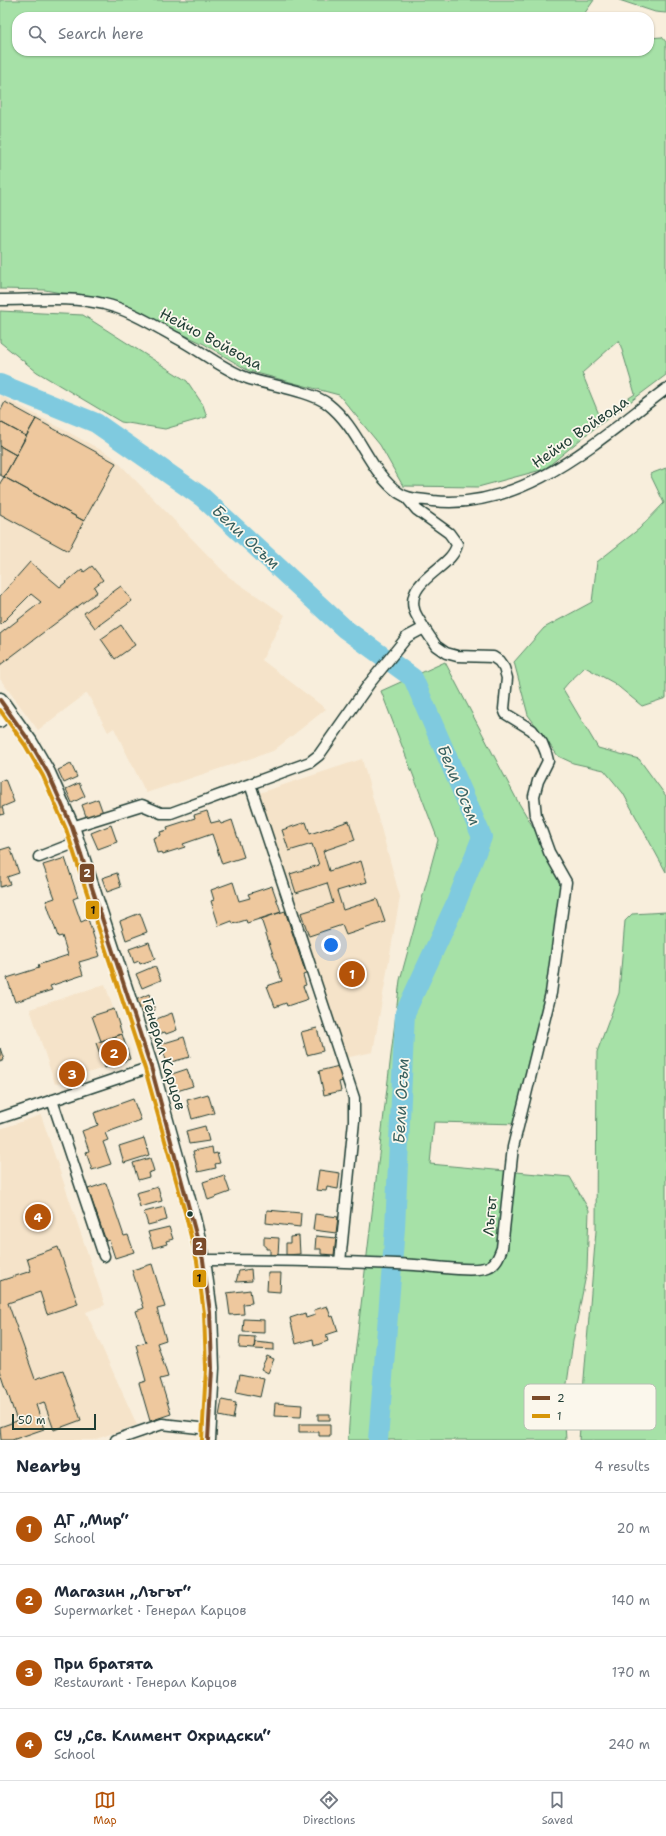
<!DOCTYPE html>
<meta charset="utf-8">
<style>
body{margin:0;font-family:"Shantell Sans",sans-serif;background:#f6f6f7;color:#1f2937}
.scale{position:absolute;left:12px;bottom:10px;width:84px;box-sizing:border-box;padding-left:4px;border:2px solid #1f3d34;border-top:0;font-size:11px;line-height:14px;white-space:nowrap;color:#1f3d34;-webkit-text-stroke:3px #fbf7ec;paint-order:stroke}
.you{position:absolute;left:331px;top:945px;width:14px;height:14px;margin:-10px;border:3px solid #fff;border-radius:50%;background:#1a73e8;box-shadow:0 0 0 6px #1a73e833}
.badge{display:grid;place-items:center;width:26px;height:26px;border-radius:50%;background:#b45309;color:#fff;font-size:13px;font-weight:700}
.pin{position:absolute;translate:-50% -50%;border:2px solid #fff;box-shadow:0 1px 4px #0006}
.list{margin:0;padding:0;list-style:none}
h2{display:flex;justify-content:space-between;align-items:center;height:52px;margin:0;padding:0 16px;font-size:17px}
h2 small{font-size:13px;font-weight:400;color:#747a83}
.list li{display:grid;grid-template-columns:26px 1fr auto;gap:12px;align-items:center;box-sizing:border-box;height:72px;padding:0 16px;border-top:1px solid #e0e1e3}
.list b{display:block;font-size:15px;white-space:nowrap}
.list p{margin:0;font-size:13px;white-space:nowrap;color:#747a83}
.list em{font-size:13px;font-style:normal;color:#747a83}
.icon{flex:none;width:22px;height:22px;fill:none;stroke:currentColor;stroke-width:2;stroke-linecap:round;stroke-linejoin:round}
.map{position:relative;flex:none;width:666px;height:1440px;overflow:hidden}
.search{position:absolute;background:#fff;box-shadow:0 1px 3px #0004;left:12px;right:12px;top:12px;height:44px;display:flex;align-items:center;gap:10px;box-sizing:border-box;padding:0 14px;border-radius:16px;color:#747a83;font-size:15px}
.sheet{height:340px;background:#fff}
nav{display:flex;justify-content:space-around;align-items:center;box-sizing:border-box;height:56px;border-top:1px solid #e0e1e3;background:#fff;font-size:11px;color:#747a83}
nav a{display:grid;justify-items:center;gap:2px}
nav .on{color:#b45309}
.map>svg:first-child{display:block}
.built{fill:#f5e3c9}
.green{fill:#a6e1a7;stroke:#628f6e;fill-rule:evenodd}
.lines{fill:none;stroke-linecap:round;stroke-linejoin:round}
.river{stroke:#7fcadf;stroke-width:20}
.building{fill:#eec89e;stroke:#1f3d34}
.minor-casing{stroke:#1f3d34;stroke-width:13}
.secondary-casing{stroke:#1f3d34;stroke-width:17}
.minor{stroke:#fbf7ec;stroke-width:10}
.secondary{stroke:#fbf7ec;stroke-width:14}
.bus-1-casing{stroke:#fbf7ec;stroke-width:7}
.bus-2-casing{stroke:#fbf7ec;stroke-width:7}
.bus-1{stroke:#7a4b2a;stroke-width:4}
.bus-2{stroke:#d79608;stroke-width:4}
.bus-dot{fill:#1f3d34;stroke:#fbf7ec;stroke-width:1.5}
.labels{text-anchor:middle;dominant-baseline:central;stroke-width:3.5;stroke-linejoin:round;paint-order:stroke}
.street-label{font-size:15px;fill:#1f3d34;stroke:#fbf7ec}
.water-label{font-size:16px;font-style:italic;fill:#37605f;stroke:#fbf7ec}
.key{fill:#fbf7ec;stroke:#b9bfb5;stroke-width:1}
.key-label{font-size:11px;fill:#1f3d34}
.line-badge{stroke:#fbf7ec;stroke-width:1.5}
.badge-label{font-size:11px;text-anchor:middle;font-weight:bold;fill:#fff}
.pale-badge-label{font-size:11px;text-anchor:middle;font-weight:bold;fill:#111}
</style>
<div class="map">
<svg width="666" height="1440" viewBox="0 0 666 1440">
<rect width="100%" height="100%" fill="#f8eedc"/>
<filter id="ink" filterUnits="userSpaceOnUse"><feTurbulence type="fractalNoise" baseFrequency=".025" numOctaves="2"/><feDisplacementMap in="SourceGraphic" scale="8" xChannelSelector="R" yChannelSelector="G"/><feConvolveMatrix kernelMatrix="1 2 1 2 8 2 1 2 1" color-interpolation-filters="sRGB"/></filter>
<g filter="url(#ink)">
<path class="built" d="M0,395L112,456L229,577L285,615L262,660L326,709L273,751L146,793L114,728L108,732L87,693L38,730L0,679Z
M362,759L400,897L373,1052L345,1058L256,794Z
M105,984L130,1059L55,1084L30,1009Z
M41,1115L105,1305L86,1312L137,1425L93,1440H0V1129Z"/>
<path class="green" d="M0,0H594L582,17H17V51H649V38L662,37L666,42V375L587,434L545,469L478,487L403,486L380,445L339,395L249,371L204,344L115,303L45,290L0,289ZM619,340L635,394L600,417L582,373Z
M619,0H666V13L655,12Z
M0,311L83,315L187,381L203,405L207,417L165,429L121,422L37,372L0,342Z
M666,468V698L642,706L614,683L585,667L568,683L563,689L598,748L639,759L666,796V872L623,793L604,770L573,763L558,756L528,715L514,662L544,628L592,602L597,562L639,529L664,503L650,474Z
M445,662L517,800L566,882L551,993L519,1124L434,1122L430,1164L570,1177L589,1210L587,1270L573,1341L564,1405L566,1440H348L352,1380L400,980L438,840L381,691Z
M666,912V1440H579L596,1231L597,1052L619,993L625,921L632,914Z"/>
<g class="lines">
<path class="river" d="M0,384L96,423L202,497L345,629L413,678L482,837L456,903L405,1013L395,1228L378,1440"/>
</g>
<path class="building" d="M5,402L36,419L26,436L0,422V412Z
M36,419L116,463L84,521L4,477Z
M0,422L26,436L16,455L0,446Z
M0,446L16,455L4,477L0,475Z
M4,477L84,521L68,551L0,514V483Z
M30,562L60,587L82,569L84,572L92,566L103,580L94,587L97,592L0,665V634L41,602L31,594L0,625V596Z
M121,586L132,601L95,628L84,613Z
M121,625L135,645L115,659L101,639Z
M71,764L77,777L64,783L58,770Z
M5,779L14,802L2,807L4,814L0,815V781Z
M79,783L85,796L72,803L66,789Z
M98,799L103,813L87,819L82,805Z
M207,811L211,823L219,821L221,824L232,820L244,857L222,864L212,834L183,844L185,847L163,854L162,852L157,853L153,838L161,835L160,832L168,830L167,827L195,818L194,815Z
M349,821L355,840L323,851L329,871L361,861L367,882L337,891L343,910L377,899L385,922L346,935L342,925L309,936L301,913L333,903L327,883L296,893L290,874L319,865L312,844L289,851L282,830L306,822L310,834Z
M111,825L117,842L98,849L91,833Z
M10,847L19,873L7,877L10,884L0,887V850Z
M65,858L78,897L73,899L81,922L88,919L100,956L79,962L83,975L50,986L52,990L15,1002L7,978L39,968L38,965L68,955L62,936L58,937L46,901L55,898L43,865Z
M117,873L121,887L107,892L102,878Z
M233,882L239,901L250,898L248,894L272,886L281,912L247,923L246,920L233,924L232,921L219,926L211,901L214,900L211,890Z
M285,911L306,974L303,975L306,985L303,986L308,999L287,1006L286,1003L275,1007L267,986L282,981L261,919Z
M140,913L147,932L126,940L120,921Z
M149,942L155,959L140,964L139,961L134,963L129,949Z
M155,966L161,980L142,988L136,974Z
M149,994L155,1010L142,1015L136,1000Z
M114,1009L122,1034L101,1041L92,1016Z
M172,1013L177,1030L166,1034L165,1032L159,1034L154,1020Z
M317,1028L323,1051L307,1055L301,1032Z
M122,1034L130,1059L105,1068L96,1043Z
M184,1037L190,1057L167,1063L161,1044Z
M0,1048L4,1060L0,1062Z
M339,1066L343,1081L339,1082L341,1091L324,1095L319,1071Z
M187,1069L193,1086L174,1092L169,1075Z
M208,1094L214,1113L192,1119L187,1100Z
M133,1099L141,1120L105,1133L108,1140L103,1142L111,1164L92,1170L86,1152L89,1151L82,1131L98,1125L94,1113Z
M205,1126L209,1141L189,1144L186,1131Z
M144,1138L149,1155L124,1163L119,1146Z
M212,1147L213,1154L217,1153L220,1163L215,1164L216,1168L198,1172L193,1151Z
M150,1158L154,1171L148,1173L149,1177L138,1180L133,1163Z
M319,1170L340,1173L338,1189L327,1187L326,1191L316,1190Z
M224,1175L230,1192L208,1200L203,1182Z
M106,1183L124,1236L128,1235L134,1252L115,1258L109,1240L106,1241L88,1189Z
M158,1187L162,1201L140,1207L136,1193Z
M164,1207L167,1220L148,1225L144,1212Z
M267,1210L301,1213L300,1227L266,1223Z
M315,1214L338,1217L336,1233L313,1230Z
M169,1227L173,1239L166,1241L167,1244L153,1248L148,1232Z
M299,1236L300,1254L286,1255V1243H290V1237Z
M316,1236L336,1238L334,1255L321,1254V1249H315Z
M264,1237L279,1238L278,1255H270V1249H266V1246H264Z
M58,1247L78,1304L47,1314L40,1292L8,1303L35,1379L63,1370L81,1420L54,1430L44,1402L36,1405L44,1429L12,1440H1L0,1427L17,1421L0,1370V1281L31,1271L27,1258Z
M152,1264L165,1307L157,1309L166,1340L157,1343L168,1377L160,1379L171,1414L150,1421L139,1383L146,1381L136,1345L146,1342L136,1311L144,1308L132,1270Z
M251,1269L252,1281L236,1282L239,1271Z
M268,1273H281L280,1292L267,1291Z
M250,1290L252,1303L243,1304L244,1314L230,1315L227,1293Z
M327,1306L331,1317L333,1316L338,1331L326,1335L328,1341L314,1346L313,1339L296,1344L290,1318L305,1313L306,1318L315,1315L314,1310Z
M244,1319L264,1320V1333L243,1332Z
M240,1336L255,1337L254,1349L239,1348Z
M255,1342L274,1344V1350L254,1349Z
M267,1356L274,1359L268,1373L261,1369Z
M240,1374L264,1379L260,1397L236,1392Z
M222,1400L236,1403L233,1419L219,1416Z
M275,1403L302,1405L301,1417L274,1416Z
M318,1414H330V1420H318Z
M299,1424H330V1436H319V1432H299Z"/>
<g class="lines">
<defs>
<path id="minor" d="M0,300C34,300 71,296 104,304C128,309 155,326 177,338C200,350 222,369 247,378C268,385 311,391 328,404C360,429 368,471 399,493C409,500 421,499 433,501C524,511 598,440 666,389
M406,497L417,510L449,533L457,544C454,567 406,579 414,609C415,615 421,622 424,628
M0,722L10,714
M250,784L354,1098V1121L340,1262
M72,827L142,805L161,813H171L310,762L319,755L369,684L407,637L424,628L436,646L446,653L457,656L493,657L499,661L504,668L507,678L504,709L506,714L532,730L542,743L546,753L548,761L538,781L534,796L536,816L549,852L566,882L551,993L513,1147L502,1248C499,1256 496,1264 488,1267C473,1273 433,1266 415,1265C344,1261 274,1260 203,1260
M39,857L77,842
M52,1100L104,1256
M0,1118L151,1067
M116,1440L162,1424L208,1429"/>
<path id="secondary" d="M0,700L30,742L48,773L72,827L151,1067L192,1214L203,1260L210,1312L212,1368L208,1440"/>
</defs>
<use href="#minor" class="minor-casing"/>
<use href="#secondary" class="secondary-casing"/>
<use href="#minor" class="minor"/>
<use href="#secondary" class="secondary"/>
<defs>
<path id="bus-1" d="M0,700L30,742L48,773L72,827L151,1067L203,1260L210,1312L212,1368L208,1440"/>
<path id="bus-2" d="M0,710L25,745L43,776L66,829L145,1069L186,1216L197,1261L204,1313L206,1368L202,1440"/>
</defs>
<use href="#bus-1" class="bus-1-casing"/>
<use href="#bus-2" class="bus-2-casing"/>
<use href="#bus-1" class="bus-1"/>
<use href="#bus-2" class="bus-2"/>
</g>
</g>
<circle class="bus-dot" cx="190" cy="1214" r="3.5"/>
<g class="labels">
<g class="street-label">
<text transform="translate(211 339) rotate(28)">Нейчо Войвода</text>
<text transform="translate(580 432) rotate(-35)">Нейчо Войвода</text>
<text transform="translate(164 1054) rotate(73)">Генерал Карцов</text>
<text transform="translate(490 1216) rotate(-85)">Лъгът</text>
</g>
<g class="water-label">
<text transform="translate(246 537) rotate(43)">Бели Осъм</text>
<text transform="translate(459 785) rotate(67)">Бели Осъм</text>
<text transform="translate(401 1101) rotate(-87)">Бели Осъм</text>
</g>
</g>
<rect x="524" y="1384" width="132" height="46" rx="6" class="key"/>
<rect x="532" y="1396" width="18" height="4" fill="#7a4b2a"/>
<rect x="532" y="1414" width="18" height="4" fill="#d79608"/>
<g class="key-label">
<text x="557" y="1402">2</text>
<text x="557" y="1420">1</text>
</g>
<g class="line-badge">
<rect x="79" y="863" width="16" height="20" rx="4" fill="#7a4b2a"/>
<rect x="85" y="900" width="15" height="20" rx="4" fill="#d79608"/>
<rect x="192" y="1237" width="15" height="19" rx="4" fill="#7a4b2a"/>
<rect x="192" y="1269" width="15" height="19" rx="4" fill="#d79608"/>
</g>
<g class="badge-label">
<text x="87" y="877">2</text>
<text x="199" y="1250">2</text>
</g>
<g class="pale-badge-label">
<text x="93" y="914">1</text>
<text x="199" y="1282">1</text>
</g>
</svg>
<div class="scale">50 m</div>
<div class="you"></div>
<div class="pin badge" style="left:352px;top:974px">1</div>
<div class="pin badge" style="left:114px;top:1053px">2</div>
<div class="pin badge" style="left:72px;top:1074px">3</div>
<div class="pin badge" style="left:38px;top:1217px">4</div>
<div class="search"><svg class="icon" aria-label="search" viewBox="0 0 24 24"><circle cx="10" cy="10" r="6"/><path d="M15 15l6 6"/></svg>Search here</div>
</div>
<section class="sheet">
<h2>Nearby<small>4 results</small></h2>
<ul class="list">
<li><span class="badge">1</span><div><b>ДГ „Мир“</b><p>School</p></div><em>20 m</em></li>
<li><span class="badge">2</span><div><b>Магазин „Лъгът“</b><p>Supermarket · Генерал Карцов</p></div><em>140 m</em></li>
<li><span class="badge">3</span><div><b>При братята</b><p>Restaurant · Генерал Карцов</p></div><em>170 m</em></li>
<li><span class="badge">4</span><div><b>СУ „Св. Климент Охридски“</b><p>School</p></div><em>240 m</em></li>
</ul>
</section>
<nav>
<a class="on"><svg class="icon" aria-label="map" viewBox="0 0 24 24"><path d="M3 6l6-2 6 2 6-2v14l-6 2-6-2-6 2zM9 4v14M15 6v14"/></svg>Map</a>
<a><svg class="icon" aria-label="directions" viewBox="0 0 24 24"><path d="M12 3l9 9-9 9-9-9zM9 14v-3h6M13 9l2 2-2 2"/></svg>Directions</a>
<a><svg class="icon" aria-label="saved" viewBox="0 0 24 24"><path d="M7 4h10v16l-5-4-5 4z"/></svg>Saved</a>
</nav>
